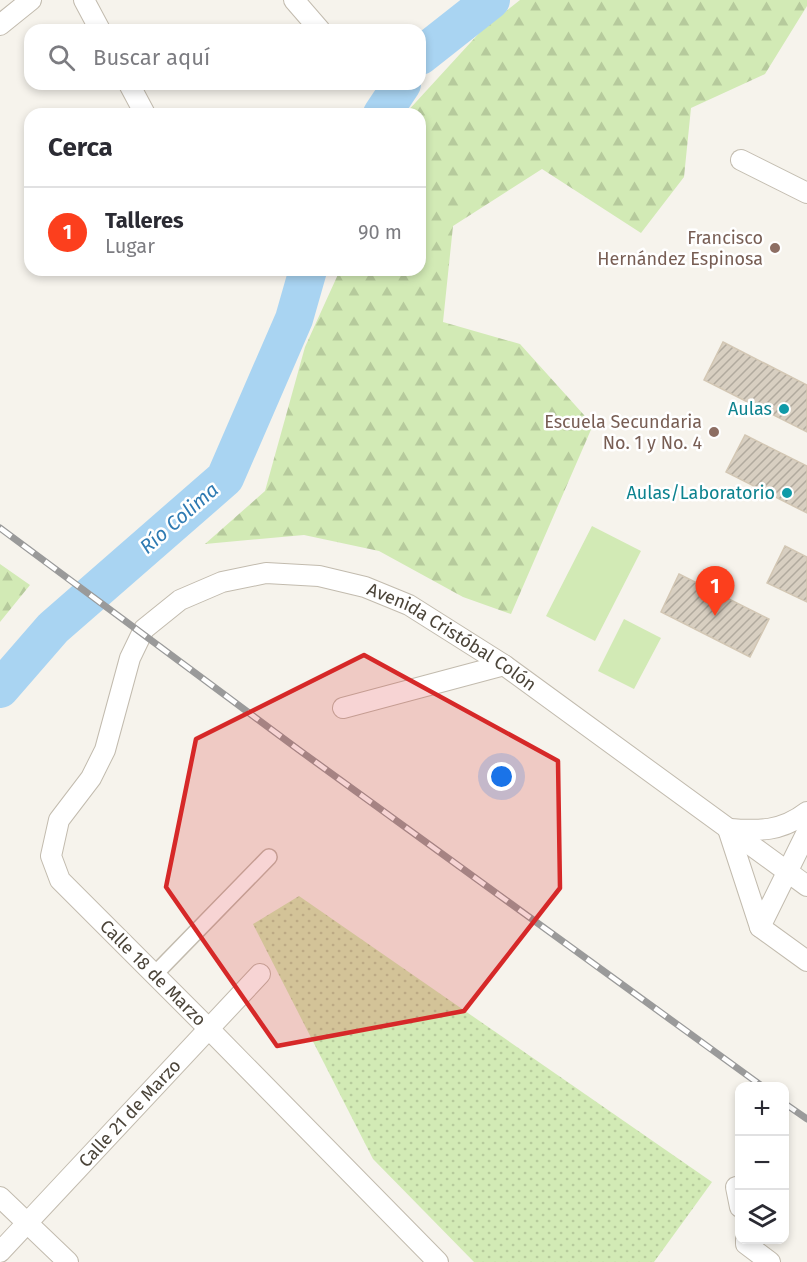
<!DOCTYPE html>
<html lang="es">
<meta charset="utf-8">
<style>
body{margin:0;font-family:"Fira Sans",sans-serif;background:#f7f7f7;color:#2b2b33}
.controls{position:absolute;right:18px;bottom:18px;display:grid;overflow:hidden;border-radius:12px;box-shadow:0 3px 9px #0003}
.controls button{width:54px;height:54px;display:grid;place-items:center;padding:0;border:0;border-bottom:2px solid #e1e1e2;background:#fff;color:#2b2b33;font:30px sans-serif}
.you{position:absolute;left:502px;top:777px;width:21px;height:21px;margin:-15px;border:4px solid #fff;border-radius:50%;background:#1a73e8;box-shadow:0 0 0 9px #1a73e833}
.badge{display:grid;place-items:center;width:39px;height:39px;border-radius:50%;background:#fc3f1d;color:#fff;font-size:20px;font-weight:700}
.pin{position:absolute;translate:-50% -50px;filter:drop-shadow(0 2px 3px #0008)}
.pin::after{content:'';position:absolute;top:32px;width:21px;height:18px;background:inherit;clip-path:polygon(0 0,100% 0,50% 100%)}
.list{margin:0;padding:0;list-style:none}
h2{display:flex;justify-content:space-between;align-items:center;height:78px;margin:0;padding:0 24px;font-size:26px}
h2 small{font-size:20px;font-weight:400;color:#7c7c81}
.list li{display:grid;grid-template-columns:39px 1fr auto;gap:18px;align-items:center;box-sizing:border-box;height:90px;padding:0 24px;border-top:2px solid #e1e1e2}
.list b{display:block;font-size:22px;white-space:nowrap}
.list p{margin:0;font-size:20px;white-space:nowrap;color:#7c7c81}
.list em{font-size:20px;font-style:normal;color:#7c7c81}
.icon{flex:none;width:33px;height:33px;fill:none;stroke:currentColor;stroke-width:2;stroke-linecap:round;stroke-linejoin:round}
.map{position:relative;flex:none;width:807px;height:1262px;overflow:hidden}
.search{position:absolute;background:#fff;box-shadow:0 3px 9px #0003;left:24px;top:24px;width:402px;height:66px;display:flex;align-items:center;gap:15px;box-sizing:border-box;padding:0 21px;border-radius:18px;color:#7c7c81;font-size:22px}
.panel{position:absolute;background:#fff;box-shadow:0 3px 9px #0003;left:24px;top:108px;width:402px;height:168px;border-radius:18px}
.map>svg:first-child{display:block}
.grass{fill:url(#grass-dots)}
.forest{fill:url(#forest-firs)}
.pitch{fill:#d2eab5}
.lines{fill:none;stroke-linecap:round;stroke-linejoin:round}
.river{stroke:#a9d4f2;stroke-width:38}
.building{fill:url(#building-hatch);stroke:#d3c7b4;stroke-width:1.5}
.pedestrian-casing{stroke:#c2bbae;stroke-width:18}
.minor-casing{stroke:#c2bbae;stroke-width:22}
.pedestrian{stroke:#fff;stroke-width:15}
.minor{stroke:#fff;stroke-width:20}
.rail-casing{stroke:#9a9a9a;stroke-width:7}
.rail{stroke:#fff;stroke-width:4.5;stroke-dasharray:14;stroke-linecap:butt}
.marked{fill:#d62828;fill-opacity:0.2;stroke:#d62828;stroke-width:4.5;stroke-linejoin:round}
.education-dot{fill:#8d6e63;stroke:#fff;stroke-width:2}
.culture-dot{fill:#0f9aa8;stroke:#fff;stroke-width:2}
.labels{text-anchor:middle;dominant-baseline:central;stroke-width:5;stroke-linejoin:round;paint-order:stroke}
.education-label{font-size:18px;fill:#785e54;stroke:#fff;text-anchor:end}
.culture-label{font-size:18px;fill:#0d838f;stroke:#fff;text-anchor:end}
.street-label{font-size:18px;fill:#4b4439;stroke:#fff}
.water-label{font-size:20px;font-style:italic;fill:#2e7ab2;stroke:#fff}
</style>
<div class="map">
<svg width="807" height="1262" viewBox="0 0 807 1262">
<defs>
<pattern id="grass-dots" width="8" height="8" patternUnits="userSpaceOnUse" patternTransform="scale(1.5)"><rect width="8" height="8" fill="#d2eab5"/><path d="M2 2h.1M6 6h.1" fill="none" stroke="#b6ca9c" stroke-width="1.8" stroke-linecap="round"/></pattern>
<pattern id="forest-firs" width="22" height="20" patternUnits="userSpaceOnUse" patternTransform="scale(1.5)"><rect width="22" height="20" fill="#d2eab5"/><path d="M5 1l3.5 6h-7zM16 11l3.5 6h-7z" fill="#b6ca9c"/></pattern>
<pattern id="building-hatch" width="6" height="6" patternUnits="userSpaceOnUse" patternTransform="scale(1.5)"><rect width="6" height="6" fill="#d8cfc1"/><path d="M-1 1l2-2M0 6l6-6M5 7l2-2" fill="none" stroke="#b1aa9e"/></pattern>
</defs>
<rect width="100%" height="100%" fill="#f6f3ec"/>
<path class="grass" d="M299,896L712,1182L654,1262H474L373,1159L253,924Z"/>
<path class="forest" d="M520,0H807V6L765,74L691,108L684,177L641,233L542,169L453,226L443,322L520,344L593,425L511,614L463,597L379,551L304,535L205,544L265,491L305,347L340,270H420V114H405L482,30Z
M0,564L30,585L0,622Z"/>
<path class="pitch" d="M592,526L641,551L595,641L546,616Z
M624,619L661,638L634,689L598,671Z"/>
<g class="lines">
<path class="river" d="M420,56L491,0
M382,114L402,84
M0,689L53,628L225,478L294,319L308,270"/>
</g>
<path class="building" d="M723,342L807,385V432L704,380Z
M745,435L807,466V513L726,472Z
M785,546L807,557V602L767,583Z
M679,574L769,619L750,657L661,612Z"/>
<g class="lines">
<defs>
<path id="pedestrian" d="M154,975L269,857"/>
<g id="minor">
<path d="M84,0L100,30"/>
<path d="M294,0L320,30"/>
<path d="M0,25L31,0"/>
<path d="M129,84L145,114"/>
<path d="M741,160L807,193"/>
<path d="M343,708L504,665"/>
<path d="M728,829L760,927L807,961"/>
<path d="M728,829C759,831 781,832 807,812"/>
<path d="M760,927L807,832"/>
<path d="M736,1187L740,1207"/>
<path d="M0,1197L68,1262"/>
<path d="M746,1240V1244L770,1262"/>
<path id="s1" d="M0,1252L260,974"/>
<path id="s2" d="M438,1262L209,1029L60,880L51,856L59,820L91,778L105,750L130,658L144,629L180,600L222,582L266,573L319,576L365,587L409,605L504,665L807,886"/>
</g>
</defs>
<use href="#pedestrian" class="pedestrian-casing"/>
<use href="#minor" class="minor-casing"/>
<use href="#pedestrian" class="pedestrian"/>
<use href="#minor" class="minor"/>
<defs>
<path id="rail" d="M0,528L299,750L762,1086
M784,1103L807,1119"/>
</defs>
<use href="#rail" class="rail-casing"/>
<use href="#rail" class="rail"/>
</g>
<path class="marked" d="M364,655L558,761L560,888L464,1011L277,1046L166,887L196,739Z"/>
<g class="education-dot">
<circle cx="775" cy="248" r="6"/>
<circle cx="714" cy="432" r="6"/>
</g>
<g class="culture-dot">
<circle cx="784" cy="409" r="6"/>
<circle cx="787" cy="493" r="6"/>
</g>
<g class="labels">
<g class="education-label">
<text x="763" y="238">Francisco<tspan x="763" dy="21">Hernández Espinosa</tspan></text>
<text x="702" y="422">Escuela Secundaria<tspan x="702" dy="21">No. 1 y No. 4</tspan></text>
</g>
<g class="culture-label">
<text x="772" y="409">Aulas</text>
<text x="775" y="493">Aulas/Laboratorio</text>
</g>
<g class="street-label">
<text stroke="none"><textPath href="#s2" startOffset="1149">Avenida Cristóbal Colón</textPath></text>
<text transform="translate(153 973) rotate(45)">Calle 18 de Marzo</text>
<text stroke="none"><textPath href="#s1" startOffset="190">Calle 21 de Marzo</textPath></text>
</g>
<g class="water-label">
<text transform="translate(179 518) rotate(-41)">Río Colima</text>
</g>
</g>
</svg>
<div class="controls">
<button>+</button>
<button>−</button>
<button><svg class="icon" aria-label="layers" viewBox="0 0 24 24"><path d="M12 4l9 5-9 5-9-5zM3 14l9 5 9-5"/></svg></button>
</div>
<div class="you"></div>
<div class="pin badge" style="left:715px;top:616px">1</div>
<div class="search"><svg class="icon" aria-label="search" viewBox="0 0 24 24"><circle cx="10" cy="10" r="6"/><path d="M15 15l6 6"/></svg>Buscar aquí</div>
<section class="panel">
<h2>Cerca<small></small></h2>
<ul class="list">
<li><span class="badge">1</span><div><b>Talleres</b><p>Lugar</p></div><em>90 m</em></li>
</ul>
</section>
</div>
